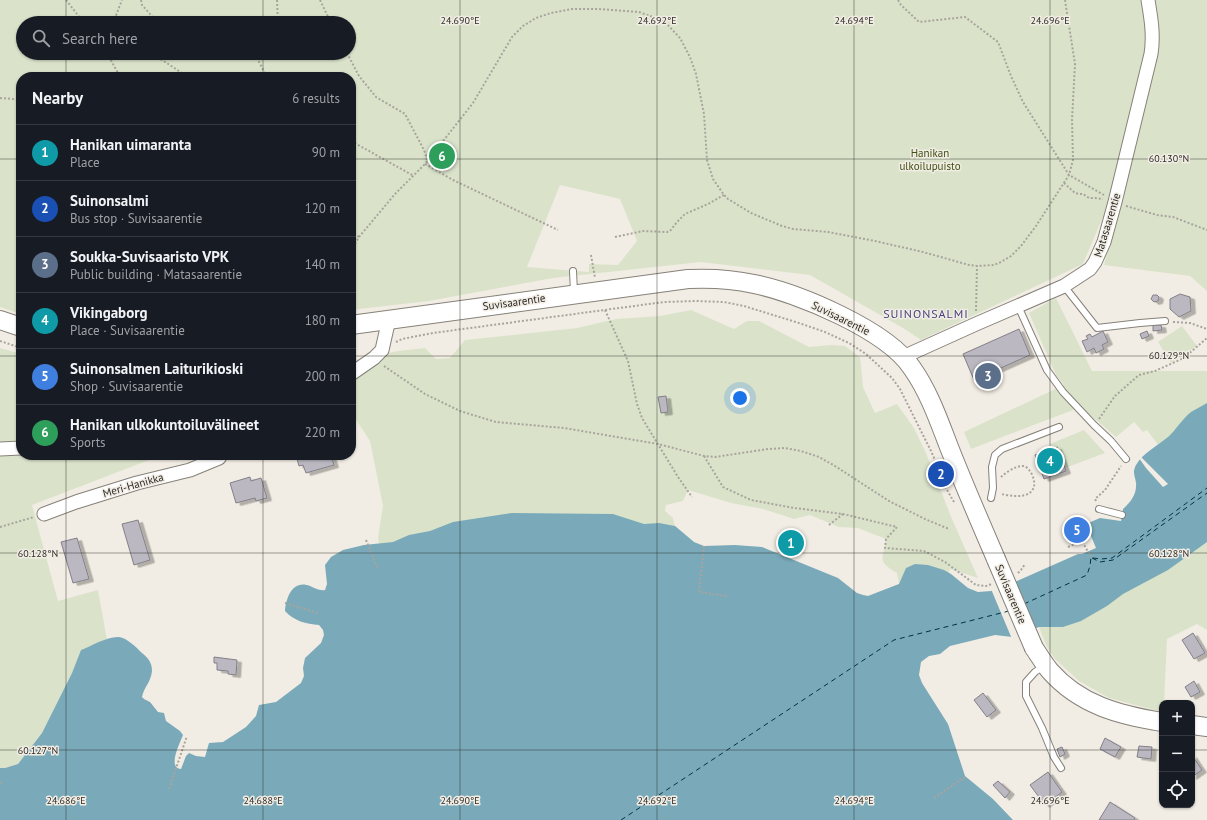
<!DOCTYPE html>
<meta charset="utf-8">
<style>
body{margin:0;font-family:"PT Sans",sans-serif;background:#20242c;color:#f1f3f6}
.controls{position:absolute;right:12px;bottom:12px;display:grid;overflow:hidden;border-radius:8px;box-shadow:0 1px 3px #0004}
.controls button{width:36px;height:36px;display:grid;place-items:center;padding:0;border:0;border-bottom:1px solid #363941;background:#171b24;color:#f1f3f6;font:20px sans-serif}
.you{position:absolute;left:740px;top:398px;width:14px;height:14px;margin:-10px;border:3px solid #fff;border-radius:50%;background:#1a73e8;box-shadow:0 0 0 6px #1a73e833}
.badge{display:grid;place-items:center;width:26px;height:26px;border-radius:50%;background:#1a73e8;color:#fff;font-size:13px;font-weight:700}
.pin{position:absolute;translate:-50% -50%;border:2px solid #fff;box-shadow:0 1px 4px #0006}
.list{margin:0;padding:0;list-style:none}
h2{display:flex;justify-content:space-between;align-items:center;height:52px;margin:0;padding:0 16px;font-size:17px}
h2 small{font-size:13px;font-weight:400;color:#9ea1a6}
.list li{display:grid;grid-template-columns:26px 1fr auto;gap:12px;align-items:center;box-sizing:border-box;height:56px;padding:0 16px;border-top:1px solid #363941}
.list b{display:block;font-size:15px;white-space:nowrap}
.list p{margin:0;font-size:13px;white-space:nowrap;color:#9ea1a6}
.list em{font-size:13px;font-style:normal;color:#9ea1a6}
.icon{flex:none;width:22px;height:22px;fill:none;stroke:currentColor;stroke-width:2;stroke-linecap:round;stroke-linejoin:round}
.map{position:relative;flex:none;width:1207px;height:820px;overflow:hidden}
.search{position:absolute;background:#171b24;box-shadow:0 1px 3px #0004;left:16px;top:16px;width:340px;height:44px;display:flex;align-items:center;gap:10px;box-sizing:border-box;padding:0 14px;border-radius:22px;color:#9ea1a6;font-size:15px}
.panel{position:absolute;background:#171b24;box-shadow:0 1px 3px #0004;left:16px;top:72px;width:340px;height:388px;border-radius:16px}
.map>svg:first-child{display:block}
.green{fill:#dae3ca;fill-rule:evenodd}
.water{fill:#7aaaba}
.pier{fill:#f2ede4}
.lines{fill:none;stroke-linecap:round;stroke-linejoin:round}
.ferry{stroke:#03333f;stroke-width:1;stroke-dasharray:5 4;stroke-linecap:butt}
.building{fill:#bbb8c1;stroke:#827f88;filter:url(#shadow)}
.lane-casing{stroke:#868179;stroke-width:8}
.street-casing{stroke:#868179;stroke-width:15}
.secondary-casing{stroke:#868179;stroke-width:20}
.path{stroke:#a8a49d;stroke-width:2;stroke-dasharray:2 2;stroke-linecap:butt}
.lane{stroke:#fff;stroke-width:6}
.street{stroke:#fff;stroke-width:13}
.secondary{stroke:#fff;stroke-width:18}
.secondary-bridge-casing{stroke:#868179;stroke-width:20;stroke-linecap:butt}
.secondary-bridge{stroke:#fff;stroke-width:18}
.ticks{fill:none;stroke:#2b2a26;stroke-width:1;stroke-opacity:0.45}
.labels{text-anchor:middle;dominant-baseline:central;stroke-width:3;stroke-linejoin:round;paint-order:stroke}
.park-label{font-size:11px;fill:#415114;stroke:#f2ede4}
.street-label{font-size:11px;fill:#2b2a26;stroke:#f2ede4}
.neighbourhood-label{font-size:12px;letter-spacing:1px;fill:#49417f;stroke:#f2ede4}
.ticks-label{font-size:10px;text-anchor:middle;fill:#2b2a26;stroke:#f2ede4;stroke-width:3;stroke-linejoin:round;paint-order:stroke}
</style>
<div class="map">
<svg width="1207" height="820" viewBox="0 0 1207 820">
<defs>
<filter id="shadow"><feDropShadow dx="4.5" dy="2.5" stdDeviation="0" flood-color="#0004"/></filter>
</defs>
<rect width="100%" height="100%" fill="#f2ede4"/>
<path class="green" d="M0,0H1207V291L1190,276L1104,265L1116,218L1105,212L1083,264L921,340L903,328L810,275L701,262L553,278L429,301L351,310V77H21V314L0,307ZM23,23H349V53H23ZM560,185L620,199L637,241L618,265L589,264V272L527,267Z
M1056,298L1092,371H1207V474L1188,485L1147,430L1143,432L1134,422L1116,437L1081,407L971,449L964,432L1064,385L1056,375L1029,313Z
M691,310L734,329L747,321H759L809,347L831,345L845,346L860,357L863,387L875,413L897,404L914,428L926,453L952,519L978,578L950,569L947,578L883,617L857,593L862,595L868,596L899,584L897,573C875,560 884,558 886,539L858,528L839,527L810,515L794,519L763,509L731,503L688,490L683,501L666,505L665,511L673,518L675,526L694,542L379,544L378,537L383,506L370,441L351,412V358L375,363L388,353L398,351L425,348L436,359L450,358L465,340L577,328L616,319L660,316Z
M1182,326L1197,346L1171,363L1158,342Z
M0,348L21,354V455H162L32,505L58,601L98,590L107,640L81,650L72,673L42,733L18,764L5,768H0Z
M1084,430L1105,453L1065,468L1050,444Z
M1207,514V630L1197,624L1167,639L1164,703H1162V712L1109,698L1079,681L1054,658L1046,645L1039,627H1046Z"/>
<path class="water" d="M1207,403V542L1168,570L1123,594L1107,606L1081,621L1063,627H1039L1012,637L995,635L950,646L940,654L929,656L921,662L919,675L922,683L948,724L965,776L993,799L1013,820H0V768H5L18,764L42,733L72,673L81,650C91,646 108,636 119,637C127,638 136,647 142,653C148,658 152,662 152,671C151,682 144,687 142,697L144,699L150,702L158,712L164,713L166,721L180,731L183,735C180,743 167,768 181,769L186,756L189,753L196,756L205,757L209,743L223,742L246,727L256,716L259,705L276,702L301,683L304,676L303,668L305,658L321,643L324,635L323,630L319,625C306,624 294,621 285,611C286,597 293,579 310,586C315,588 319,591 325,590L327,584L325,565L331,557L343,550L364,545L393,542L409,535L430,531L453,522L512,513L613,514L644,524L659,523L675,526L694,542L704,546L735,545L762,547L838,578L857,593L863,595L868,596L899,584L906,568L915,564L928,565L944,570L951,574L968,588L978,592L991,591L1017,581L1078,554H1082L1096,548L1086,524L1100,518L1121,521L1123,509C1131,502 1137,494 1136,483C1135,475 1132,473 1136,465C1143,453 1157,446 1168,437C1176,430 1182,419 1191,412C1196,409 1202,406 1207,403Z"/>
<path class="pier" d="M1141,457L1168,484L1163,487L1146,468L1139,458Z
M1013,580L1034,631L1012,639L991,589Z"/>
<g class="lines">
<path class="ferry" d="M1092,558L1100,562L1113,560L1207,493
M1093,558L1101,559L1112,558L1207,488
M1024,604L1087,575L1090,566L1091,557
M621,820L894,640L1009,611"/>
</g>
<path class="building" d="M1180,294L1190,297L1191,311L1179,317L1170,309V299Z
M1153,295H1157L1159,297L1158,301L1154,302L1151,299Z
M1153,325H1161L1162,330L1153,331Z
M1019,329L1030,355L974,380L963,354Z
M1103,331L1108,342L1102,345L1104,349L1096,353L1094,348L1087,352L1082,341L1088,339L1086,336L1090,334L1092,337Z
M1147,331L1149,336L1142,339L1140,334Z
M666,396L668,412L661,413L658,397Z
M1057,447L1066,471L1044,479L1035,455Z
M296,455H323L324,456L331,455L334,465L306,473L303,465L299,466Z
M250,477L251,481L261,478L267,498L256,501L255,498L236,503L230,483Z
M138,520L150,560L134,565L122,524Z
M1080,523L1084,534L1074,538L1070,527Z
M77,538L89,579L73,583L61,542Z
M1193,633L1205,653L1194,659L1182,640Z
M214,657L237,660L236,675L228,674V671L217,670V663H214Z
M1194,681L1200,692L1191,697L1185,687Z
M983,693L996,710L987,717L974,700Z
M1105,738L1121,747L1115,757L1100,749Z
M1139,746L1152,747L1151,759L1137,757Z
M1062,747L1065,754L1060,757L1057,749Z
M1192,755L1202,770L1192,777Z
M1048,772L1062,792L1045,805L1030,785Z
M998,781L1010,792L1005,798L993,785Z
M1110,802L1135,818L1134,820H1099Z"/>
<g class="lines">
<defs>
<path id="lane" d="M573,271L574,292
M1064,286L1097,328L1140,323L1165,321
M1018,306L1047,370L1063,392L1094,425L1111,441L1126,459
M991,498L993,488L992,467L995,455L1002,449L1059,427
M1099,509L1122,515
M1044,666L1035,672L1026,682V696L1042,728L1054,757L1061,768"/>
<path id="street" d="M903,357L976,324L1064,286L1090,269L1095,262L1104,242L1115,202L1151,54C1154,35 1151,18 1148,0
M351,374L374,358L382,350L389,319
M0,449L21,448
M44,514L76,502L137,483L190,470L219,458L221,455"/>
<path id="secondary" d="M0,320L21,327
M351,325L688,279C710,278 732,279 754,284C798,293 887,330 912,368C929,392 939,421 949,447C964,485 980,522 996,559
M1034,648C1039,655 1044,664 1050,671C1080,705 1119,715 1162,722
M1192,725L1207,727"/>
</defs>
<use href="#lane" class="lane-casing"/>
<use href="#street" class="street-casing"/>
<use href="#secondary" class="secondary-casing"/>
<path class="path" d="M66,0L84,23
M141,0L142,5L156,21L157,23
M277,0L278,23
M320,0L331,23
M898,0L901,5L919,22L965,17L998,42L1011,76L1023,102L1069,175L1104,195
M113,23L122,0
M107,53L120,77
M146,53L156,56L188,77
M347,53L359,76L376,97L405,114L424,150L428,161
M267,77L259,62L268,53
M0,98L13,99L21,101
M351,141L414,176
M425,164L453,180L558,230
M1064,183L1075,193L1079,194H1083L1089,198H1095L1103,199
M1126,206L1157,215L1173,217L1207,230
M351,231L359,237
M615,237L643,231L667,232L670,231L677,222L685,214L708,204L724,195
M351,251L359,237L395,194L425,164L473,103L512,37L523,26L536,18L551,13L572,9H599L639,12L664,21L680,38L690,57L696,74L704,114L707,160L713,179L724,195L728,199L751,213L782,226L793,229L828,232L875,241L923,252L969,265L977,266L994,265L1001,262L1011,256L1021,246L1036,226L1069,175L1073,160L1072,120L1075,64L1065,0
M591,255L595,278
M605,310L628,361L637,404L642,418L678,477L692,497
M976,311L977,266
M1173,322L1190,323L1207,329
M0,341L21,348
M396,342L402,339L433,333L664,302L696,301L724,302L744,306L799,323L825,332L849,343L866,354L892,378L900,389L931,451L941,474L946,488L954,502
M351,355H356
M384,366L425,394L460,411L496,422L564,428L658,444L704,456L715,457L768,449L785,448L801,451L819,457L835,466L889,501L925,519L949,529
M1099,419L1115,396L1139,375L1155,371L1184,358L1207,338
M704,456L723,487L751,500L794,508L843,514L897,527L886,539L885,548L924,551L945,562L976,585L986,586L992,584
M1001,477C1007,472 1015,466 1023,466C1031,467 1037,483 1033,489C1028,499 1010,496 1001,494
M1096,501L1095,499L1105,490L1121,466
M829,525L843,514
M0,527L34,517
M366,540L378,569
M704,546L699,592L727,596
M1068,547L1082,541L1091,557
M1018,573L1021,570L1025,564
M285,603L318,613
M0,782L2,786
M169,789L187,736
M934,798L965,777"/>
<use href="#lane" class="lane"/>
<use href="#street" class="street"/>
<use href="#secondary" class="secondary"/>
<defs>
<path id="secondary-bridge" d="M996,559L1034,648"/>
</defs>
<use href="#secondary-bridge" class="secondary-bridge-casing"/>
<use href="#secondary-bridge" class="secondary-bridge"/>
</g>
<path class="ticks" d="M66,0V23M263,0V23M460,0V820M657,0V820M854,0V820M1050,0V820M66,53V77M263,53V77M0,159H21M351,159H1207M0,356H21M351,356H1207M66,455V820M263,455V820M0,553H1207M0,750H1162M1192,750H1207"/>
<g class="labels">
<g class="park-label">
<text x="930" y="153">Hanikan<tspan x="930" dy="13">ulkoilupuisto</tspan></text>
</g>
<g class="street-label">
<text transform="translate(1107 225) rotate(-73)">Matasaarentie</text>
<text transform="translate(514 302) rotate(-8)">Suvisaarentie</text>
<text transform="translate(841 318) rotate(26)">Suvisaarentie</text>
<text transform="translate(133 485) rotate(-16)">Meri-Hanikka</text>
<text transform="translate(1011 594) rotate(67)">Suvisaarentie</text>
</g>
<g class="neighbourhood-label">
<text x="926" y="313">SUINONSALMI</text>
</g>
</g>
<g class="ticks-label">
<text x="460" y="24">24.690°E</text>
<text x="657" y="24">24.692°E</text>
<text x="854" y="24">24.694°E</text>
<text x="1050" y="24">24.696°E</text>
<text x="1169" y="162">60.130°N</text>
<text x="1169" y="359">60.129°N</text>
<text x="38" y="557">60.128°N</text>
<text x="1169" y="557">60.128°N</text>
<text x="38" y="754">60.127°N</text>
<text x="66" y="804">24.686°E</text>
<text x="263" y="804">24.688°E</text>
<text x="460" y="804">24.690°E</text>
<text x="657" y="804">24.692°E</text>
<text x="854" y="804">24.694°E</text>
<text x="1050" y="804">24.696°E</text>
</g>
</svg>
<div class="controls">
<button>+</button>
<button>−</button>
<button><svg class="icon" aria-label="locate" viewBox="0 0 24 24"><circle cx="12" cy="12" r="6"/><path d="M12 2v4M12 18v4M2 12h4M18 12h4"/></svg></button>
</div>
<div class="you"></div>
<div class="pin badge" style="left:791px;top:543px;background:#0f9aa8">1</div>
<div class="pin badge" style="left:941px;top:474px;background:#1a4fb4">2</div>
<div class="pin badge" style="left:988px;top:376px;background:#5c6f8a">3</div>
<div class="pin badge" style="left:1050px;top:461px;background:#0f9aa8">4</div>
<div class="pin badge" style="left:1077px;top:530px;background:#3f7fe0">5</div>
<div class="pin badge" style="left:442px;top:156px;background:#2e9e5b">6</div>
<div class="search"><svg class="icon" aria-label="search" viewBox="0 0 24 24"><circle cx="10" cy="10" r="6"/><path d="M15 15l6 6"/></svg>Search here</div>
<section class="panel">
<h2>Nearby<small>6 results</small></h2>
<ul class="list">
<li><span class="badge" style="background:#0f9aa8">1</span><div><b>Hanikan uimaranta</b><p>Place</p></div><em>90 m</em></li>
<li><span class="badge" style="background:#1a4fb4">2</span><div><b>Suinonsalmi</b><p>Bus stop · Suvisaarentie</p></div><em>120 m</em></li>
<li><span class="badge" style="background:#5c6f8a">3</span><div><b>Soukka-Suvisaaristo VPK</b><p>Public building · Matasaarentie</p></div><em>140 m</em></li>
<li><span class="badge" style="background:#0f9aa8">4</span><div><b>Vikingaborg</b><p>Place · Suvisaarentie</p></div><em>180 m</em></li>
<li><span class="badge" style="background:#3f7fe0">5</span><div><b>Suinonsalmen Laiturikioski</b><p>Shop · Suvisaarentie</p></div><em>200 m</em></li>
<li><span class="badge" style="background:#2e9e5b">6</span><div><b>Hanikan ulkokuntoiluvälineet</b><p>Sports</p></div><em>220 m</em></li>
</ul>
</section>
</div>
